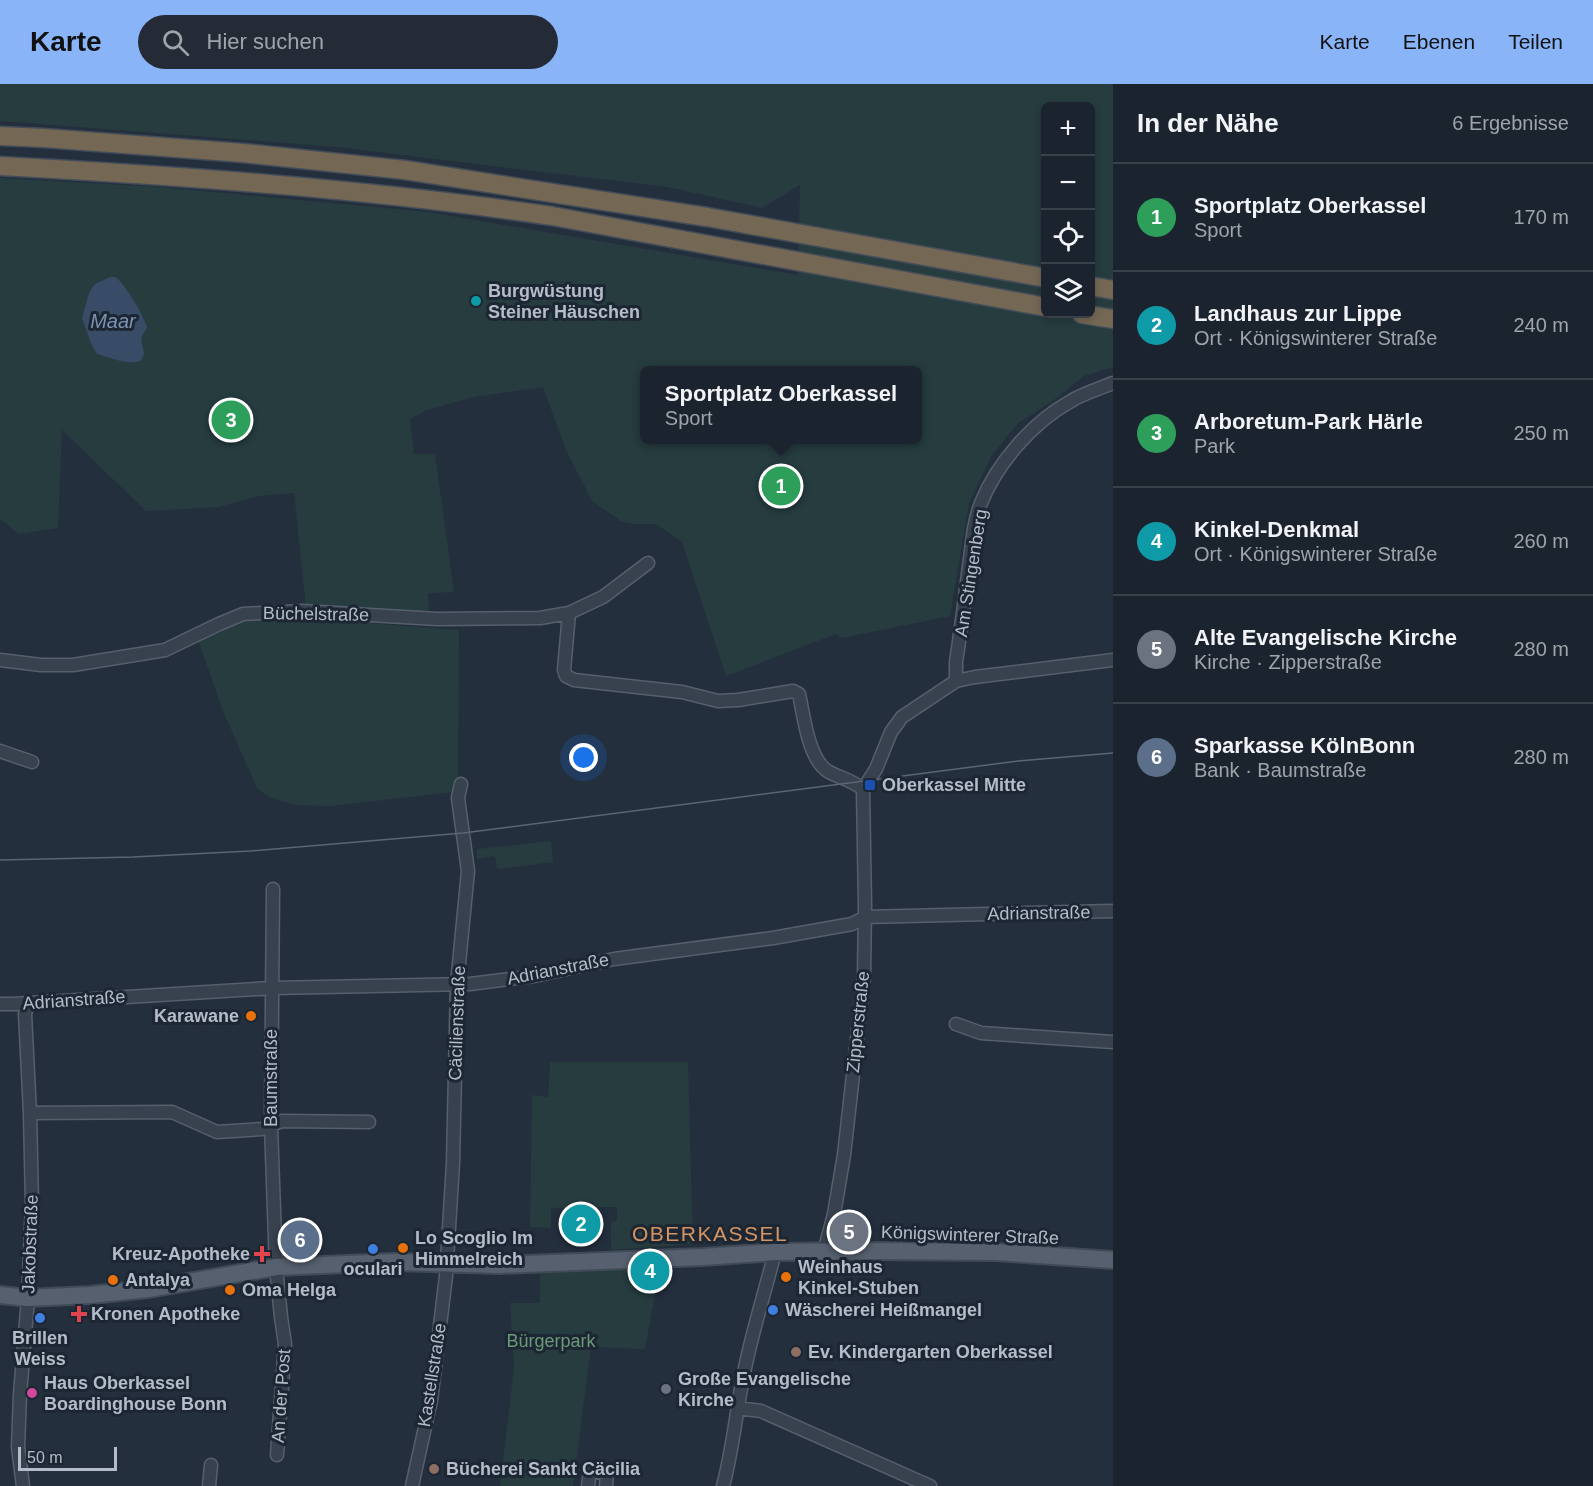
<!DOCTYPE html>
<html lang="de">
<meta charset="utf-8">
<style>
body{margin:0;font-family:Helvetica,sans-serif;background:#242b36;color:#f1f3f6}
.controls{position:absolute;right:18px;top:18px;display:grid;overflow:hidden;border-radius:9px;box-shadow:0 3px 9px #0003}
.controls button{width:54px;height:54px;display:grid;place-items:center;padding:0;border:0;border-bottom:2px solid #39404a;background:#1b232e;color:#f1f3f6;font:30px sans-serif}
.scale{position:absolute;left:18px;bottom:15px;width:99px;box-sizing:border-box;padding-left:6px;border:3px solid #b4bcc9;border-top:0;font-size:16px;line-height:21px;white-space:nowrap;color:#b4bcc9;-webkit-text-stroke:4px #1d2633;paint-order:stroke}
.you{position:absolute;left:584px;top:674px;width:21px;height:21px;margin:-15px;border:4px solid #fff;border-radius:50%;background:#1a73e8;box-shadow:0 0 0 9px #1a73e833}
.badge{display:grid;place-items:center;width:39px;height:39px;border-radius:50%;background:#8ab4f8;color:#fff;font-size:20px;font-weight:700}
.pin{position:absolute;translate:-50% -50%;border:3px solid #fff;box-shadow:0 2px 6px #0006}
.popup{position:absolute;left:640px;top:282px;width:282px;height:78px;box-sizing:border-box;display:grid;place-content:center;border-radius:9px;background:#1b232e;filter:drop-shadow(0 2px 4px #0005);font-size:20px;white-space:nowrap;color:#a0a4aa}
.popup b{font-size:22px;color:#f1f3f6}
.popup::after{content:'';position:absolute;left:50%;top:100%;margin-left:-12px;border:12px solid transparent;border-top-color:#1b232e}
.list{margin:0;padding:0;list-style:none}
h2{display:flex;justify-content:space-between;align-items:center;height:78px;margin:0;padding:0 24px;font-size:26px}
h2 small{font-size:20px;font-weight:400;color:#a0a4aa}
.list li{display:grid;grid-template-columns:39px 1fr auto;gap:18px;align-items:center;box-sizing:border-box;height:108px;padding:0 24px;border-top:2px solid #39404a}
.list b{display:block;font-size:22px;white-space:nowrap}
.list p{margin:0;font-size:20px;white-space:nowrap;color:#a0a4aa}
.list em{font-size:20px;font-style:normal;color:#a0a4aa}
.icon{flex:none;width:33px;height:33px;fill:none;stroke:currentColor;stroke-width:2;stroke-linecap:round;stroke-linejoin:round}
.map{position:relative;flex:none;width:1113px;height:1402px;overflow:hidden}
header{display:flex;align-items:center;gap:36px;box-sizing:border-box;height:84px;padding:0 30px;background:#8ab4f8;color:#111}
header strong{font-size:28px}
nav{display:flex;gap:33px;margin-inline-start:auto;font-size:21px}
.search{width:420px;height:54px;background:#242b36;display:flex;align-items:center;gap:15px;box-sizing:border-box;padding:0 21px;border-radius:33px;color:#a0a4aa;font-size:22px}
main{display:flex}
aside{flex:1;background:#1b232e}
.map>svg:first-child{display:block}
.green{fill:#263c3f;fill-rule:evenodd}
.water{fill:#394c67}
.lines{fill:none;stroke-linecap:round;stroke-linejoin:round}
.minor-casing{stroke:#565f6c;stroke-width:15}
.major-casing{stroke:#414a57;stroke-width:20}
.highway-casing{stroke:#434c59;stroke-width:21}
.minor{stroke:#38414e;stroke-width:12}
.major{stroke:#56606e;stroke-width:16}
.highway{stroke:#746855;stroke-width:18}
.tram{stroke:#5a6575;stroke-width:1.5}
.culture-dot{fill:#0f9aa8;stroke:#1d2633;stroke-width:2}
.transit-dot{fill:#1a4fb4;stroke:#1d2633;stroke-width:2}
.food-dot{fill:#e8710a;stroke:#1d2633;stroke-width:2}
.shop-dot{fill:#3f7fe0;stroke:#1d2633;stroke-width:2}
.health-dot{fill:#e0444e;stroke:#1d2633;stroke-width:2}
.education-dot{fill:#8d6e63;stroke:#1d2633;stroke-width:2}
.worship-dot{fill:#6b7280;stroke:#1d2633;stroke-width:2}
.hotel-dot{fill:#d1479c;stroke:#1d2633;stroke-width:2}
.labels{text-anchor:middle;dominant-baseline:central;stroke-width:6;stroke-linejoin:round;paint-order:stroke}
.poi-label{font-size:18px;font-weight:bold;fill:#b4bcc9;stroke:#1d2633;text-anchor:start}
.street-label{font-size:18px;fill:#b4bcc9;stroke:#1d2633}
.park-label{font-size:18px;fill:#6b9a76;stroke:#1d2633}
.water-label{font-size:20px;font-style:italic;fill:#7c92b1;stroke:#1d2633}
.quarter-label{font-size:21px;letter-spacing:1.5px;fill:#d59563;stroke:#1d2633}
</style>
<header>
<strong>Karte</strong>
<div class="search"><svg class="icon" aria-label="search" viewBox="0 0 24 24"><circle cx="10" cy="10" r="6"/><path d="M15 15l6 6"/></svg>Hier suchen</div>
<nav><a>Karte</a><a>Ebenen</a><a>Teilen</a></nav>
</header>
<main>
<div class="map">
<svg width="1113" height="1402" viewBox="0 0 1113 1402">
<rect width="100%" height="100%" fill="#242f3e"/>
<path class="green" d="M0,0H1113V283L1084,292L1050,319L1018,339L992,371L969,419L950,532L842,554L836,550L726,592L682,458L656,440H633L622,438L592,417L566,366L543,303L474,313L427,326L410,335L414,370H435L454,508L428,509L429,532L306,524L294,409L259,412L218,423L146,427L62,346L58,444L19,450L0,435V94L160,103L428,128L798,191L800,101L762,124L667,103L337,63L0,37ZM1046,22H1090V230H1046ZM644,286H918V356H644Z
M249,533L272,535L303,534L459,546L458,699L454,708L330,722L295,721L269,713L257,704L223,627L198,556Z
M551,757L553,778L497,785L495,772L477,775V765Z
M550,978H688L693,1160L611,1166V1138L617,1137V1123H595L593,1119L590,1121V1123L551,1124V1144L530,1143L532,1011L548,1013Z
M660,1182L645,1265L591,1263L573,1402H500L514,1283L510,1219H540V1188Z"/>
<path class="water" d="M110,193H116C128,205 141,227 147,243L141,254L144,270L141,277C127,281 111,274 97,270L91,259L82,234L89,209L95,200Z"/>
<g class="lines">
<defs>
<path id="minor" d="M569,529L603,513L648,479
M0,576L41,581H73L165,566L219,540L243,530L302,527L437,535L540,534L569,529L564,586L566,592L574,596L682,608L718,617L738,616L793,607L799,610C804,632 808,676 829,688C841,694 853,697 863,705
M956,597V578C961,546 965,514 969,482C972,462 973,439 981,419C997,379 1033,338 1071,317C1084,309 1099,305 1113,299
M0,667L32,678
M863,705L876,685L891,648L902,633L956,597L975,593L1113,576
M273,805L271,1042L276,1183L281,1233L285,1260L277,1371
M0,920H14L272,904L470,900L534,892L614,875L773,854L852,840L865,833L1113,827
M956,940L981,949L1113,958
M30,1029L172,1028L217,1048L262,1045L282,1037L369,1038
M824,1168L834,1130L844,1071L864,893L865,822L863,705
M737,1324L761,1327L930,1402
M23,1402L18,1363L20,1310L28,1214L32,1121L30,1029L25,930L28,919
M209,1402L211,1381
M412,1402L431,1316L446,1192L453,1079L457,900L468,787L458,714L461,700
M588,1402L590,1387L607,1389L606,1402
M723,1402C733,1365 736,1327 744,1289C752,1248 765,1208 775,1168"/>
<path id="major" d="M0,1211L28,1214L90,1211L148,1205L276,1183L394,1178L500,1181L703,1173L775,1168L871,1167L996,1168L1113,1176"/>
<path id="highway" d="M0,52L44,54L243,69L405,86L707,133L1046,194
M0,82C184,92 369,105 552,132L1046,223
M1090,202L1113,206
M1082,230L1113,235"/>
</defs>
<use href="#minor" class="minor-casing"/>
<use href="#major" class="major-casing"/>
<use href="#highway" class="highway-casing"/>
<use href="#minor" class="minor"/>
<use href="#major" class="major"/>
<use href="#highway" class="highway"/>
<path class="tram" d="M0,776L133,773L250,767L463,749L1018,677L1113,669"/>
</g>
<circle class="culture-dot" cx="476" cy="217" r="6"/>
<rect class="transit-dot" x="864" y="695" width="12" height="12" rx="3"/>
<g class="food-dot">
<circle cx="251" cy="932" r="6"/>
<circle cx="403" cy="1164" r="6"/>
<circle cx="786" cy="1193" r="6"/>
<circle cx="113" cy="1196" r="6"/>
<circle cx="230" cy="1206" r="6"/>
</g>
<g class="shop-dot">
<circle cx="373" cy="1165" r="6"/>
<circle cx="773" cy="1226" r="6"/>
<circle cx="40" cy="1234" r="6"/>
</g>
<g class="health-dot">
<path d="M259 1161h6v6h6v6h-6v6h-6v-6h-6v-6h6z"/>
<path d="M76 1221h6v6h6v6h-6v6h-6v-6h-6v-6h6z"/>
</g>
<g class="education-dot">
<circle cx="796" cy="1268" r="6"/>
<circle cx="434" cy="1385" r="6"/>
</g>
<circle class="worship-dot" cx="666" cy="1305" r="6"/>
<circle class="hotel-dot" cx="32" cy="1309" r="6"/>
<g class="labels">
<g class="poi-label">
<text x="488" y="207">Burgwüstung<tspan x="488" dy="21">Steiner Häuschen</tspan></text>
<text x="882" y="701">Oberkassel Mitte</text>
<text x="239" y="932" text-anchor="end">Karawane</text>
<text x="415" y="1154">Lo Scoglio Im<tspan x="415" dy="21">Himmelreich</tspan></text>
<text x="250" y="1170" text-anchor="end">Kreuz-Apotheke</text>
<text x="798" y="1183">Weinhaus<tspan x="798" dy="21">Kinkel-Stuben</tspan></text>
<text x="373" y="1185" text-anchor="middle">oculari</text>
<text x="125" y="1196">Antalya</text>
<text x="242" y="1206">Oma Helga</text>
<text x="785" y="1226">Wäscherei Heißmangel</text>
<text x="91" y="1230">Kronen Apotheke</text>
<text x="40" y="1254" text-anchor="middle">Brillen<tspan x="40" dy="21">Weiss</tspan></text>
<text x="808" y="1268">Ev. Kindergarten Oberkassel</text>
<text x="678" y="1295">Große Evangelische<tspan x="678" dy="21">Kirche</tspan></text>
<text x="44" y="1299">Haus Oberkassel<tspan x="44" dy="21">Boardinghouse Bonn</tspan></text>
<text x="446" y="1385">Bücherei Sankt Cäcilia</text>
</g>
<g class="street-label">
<text transform="translate(971 489) rotate(-81)">Am Stingenberg</text>
<text transform="translate(316 530) rotate(1)">Büchelstraße</text>
<text transform="translate(1039 829) rotate(-1)">Adrianstraße</text>
<text transform="translate(558 885) rotate(-11)">Adrianstraße</text>
<text transform="translate(74 916) rotate(-4)">Adrianstraße</text>
<text transform="translate(858 938) rotate(-84)">Zipperstraße</text>
<text transform="translate(457 939) rotate(-88)">Cäcilienstraße</text>
<text transform="translate(271 994) rotate(-90)">Baumstraße</text>
<text transform="translate(970 1151) rotate(2)">Königswinterer Straße</text>
<text transform="translate(30 1160) rotate(-88)">Jakobstraße</text>
<text transform="translate(432 1291) rotate(-81)">Kastellstraße</text>
<text transform="translate(281 1312) rotate(-86)">An der Post</text>
</g>
<g class="park-label">
<text x="551" y="1257">Bürgerpark</text>
</g>
<g class="water-label">
<text x="113" y="237">Maar</text>
</g>
<g class="quarter-label">
<text x="710" y="1149">OBERKASSEL</text>
</g>
</g>
</svg>
<div class="controls">
<button>+</button>
<button>−</button>
<button><svg class="icon" aria-label="locate" viewBox="0 0 24 24"><circle cx="12" cy="12" r="6"/><path d="M12 2v4M12 18v4M2 12h4M18 12h4"/></svg></button>
<button><svg class="icon" aria-label="layers" viewBox="0 0 24 24"><path d="M12 4l9 5-9 5-9-5zM3 14l9 5 9-5"/></svg></button>
</div>
<div class="scale">50 m</div>
<div class="you"></div>
<div class="pin badge" style="left:781px;top:402px;background:#2e9e5b">1</div>
<div class="popup"><b>Sportplatz Oberkassel</b>Sport</div>
<div class="pin badge" style="left:581px;top:1140px;background:#0f9aa8">2</div>
<div class="pin badge" style="left:231px;top:336px;background:#2e9e5b">3</div>
<div class="pin badge" style="left:650px;top:1187px;background:#0f9aa8">4</div>
<div class="pin badge" style="left:849px;top:1148px;background:#6b7280">5</div>
<div class="pin badge" style="left:300px;top:1156px;background:#5c6f8a">6</div>
</div>
<aside>
<h2>In der Nähe<small>6 Ergebnisse</small></h2>
<ul class="list">
<li><span class="badge" style="background:#2e9e5b">1</span><div><b>Sportplatz Oberkassel</b><p>Sport</p></div><em>170 m</em></li>
<li><span class="badge" style="background:#0f9aa8">2</span><div><b>Landhaus zur Lippe</b><p>Ort · Königswinterer Straße</p></div><em>240 m</em></li>
<li><span class="badge" style="background:#2e9e5b">3</span><div><b>Arboretum-Park Härle</b><p>Park</p></div><em>250 m</em></li>
<li><span class="badge" style="background:#0f9aa8">4</span><div><b>Kinkel-Denkmal</b><p>Ort · Königswinterer Straße</p></div><em>260 m</em></li>
<li><span class="badge" style="background:#6b7280">5</span><div><b>Alte Evangelische Kirche</b><p>Kirche · Zipperstraße</p></div><em>280 m</em></li>
<li><span class="badge" style="background:#5c6f8a">6</span><div><b>Sparkasse KölnBonn</b><p>Bank · Baumstraße</p></div><em>280 m</em></li>
</ul>
</aside>
</main>
